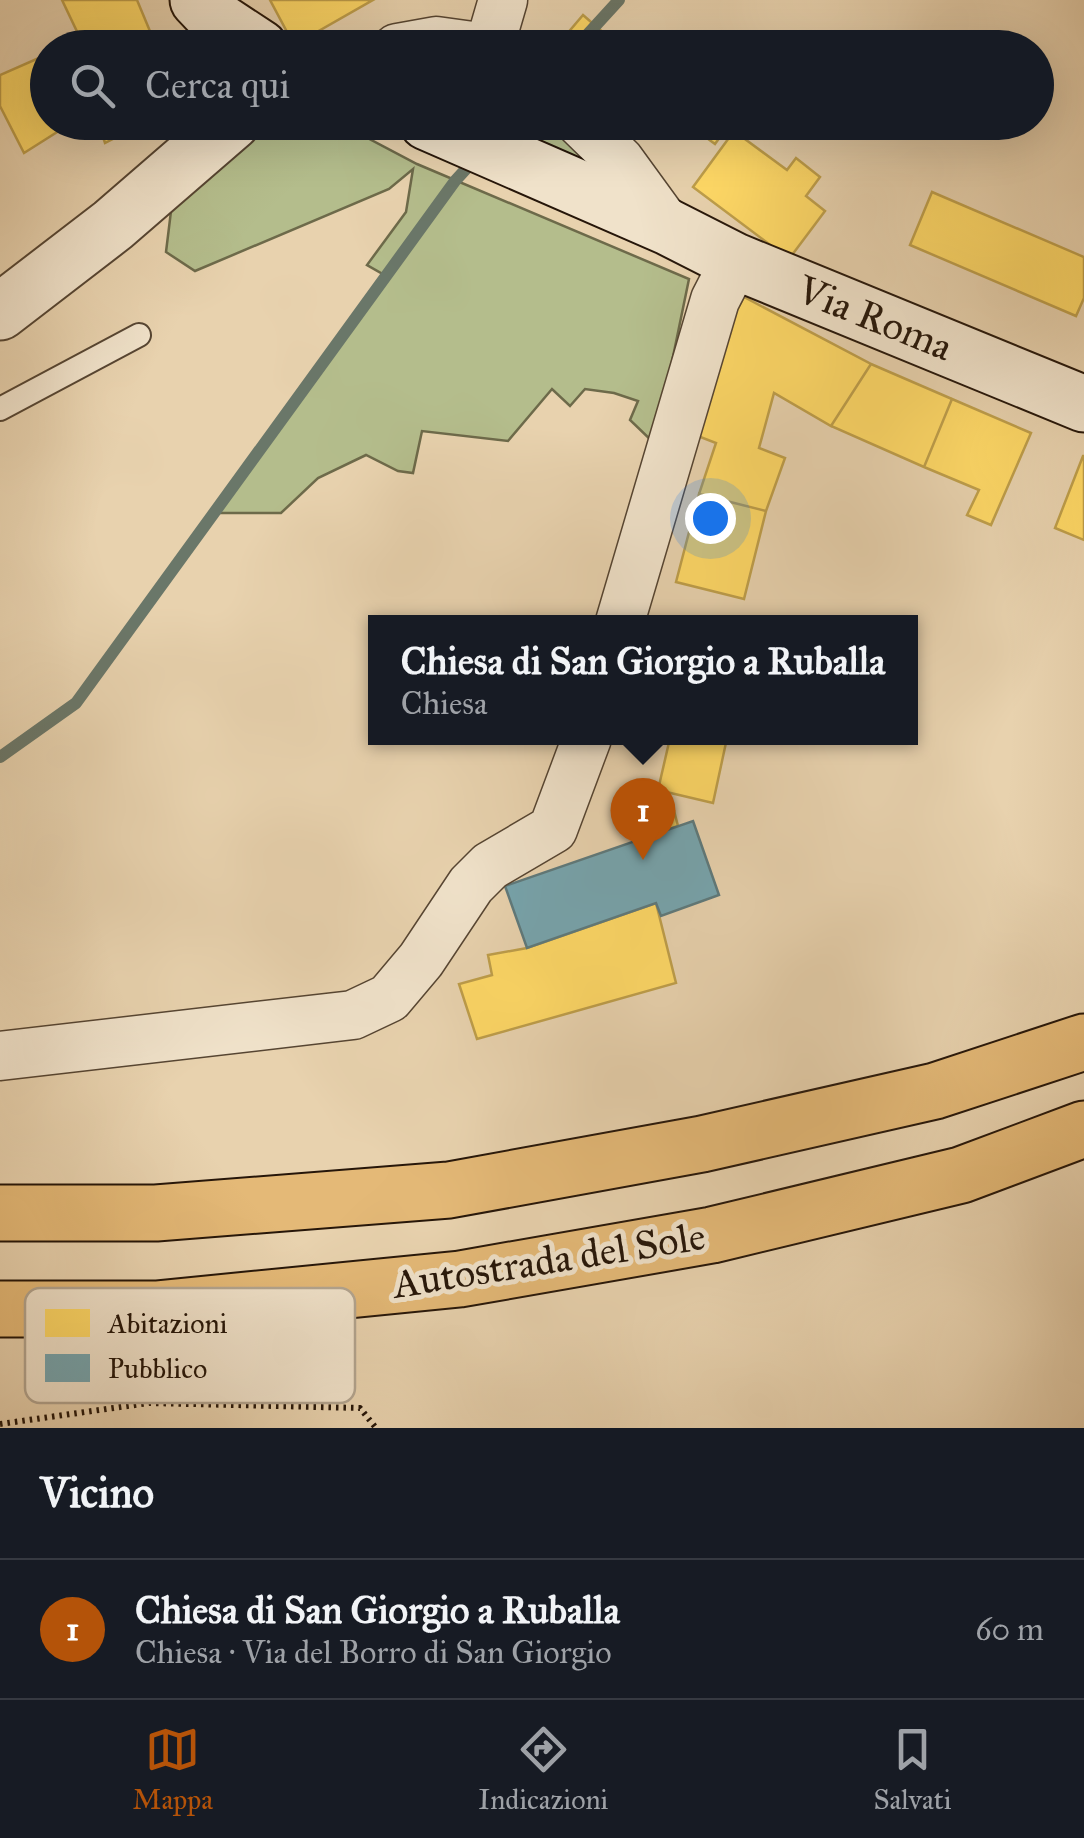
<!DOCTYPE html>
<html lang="it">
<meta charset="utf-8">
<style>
body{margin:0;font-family:"IM FELL Great Primer",serif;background:#242831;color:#f1f3f6}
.you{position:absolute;left:710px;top:518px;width:35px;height:35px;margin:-25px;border:8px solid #fff;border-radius:50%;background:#1a73e8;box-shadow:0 0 0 15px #1a73e833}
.badge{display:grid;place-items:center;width:65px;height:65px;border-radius:50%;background:#b45309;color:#fff;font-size:32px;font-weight:700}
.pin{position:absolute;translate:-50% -82px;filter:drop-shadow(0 2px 5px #0008)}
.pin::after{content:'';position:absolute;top:52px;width:35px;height:30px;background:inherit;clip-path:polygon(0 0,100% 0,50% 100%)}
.popup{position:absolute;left:368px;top:615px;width:550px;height:130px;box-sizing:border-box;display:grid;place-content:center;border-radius:0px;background:#171b24;filter:drop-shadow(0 2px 8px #0005);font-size:32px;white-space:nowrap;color:#9ea1a6}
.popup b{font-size:38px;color:#f1f3f6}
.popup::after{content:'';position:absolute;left:50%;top:100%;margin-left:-20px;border:20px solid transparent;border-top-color:#171b24}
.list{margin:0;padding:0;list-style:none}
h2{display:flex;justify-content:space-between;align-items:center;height:130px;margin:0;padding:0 40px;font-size:42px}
h2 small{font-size:32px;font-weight:400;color:#9ea1a6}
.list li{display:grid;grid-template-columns:65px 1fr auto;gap:30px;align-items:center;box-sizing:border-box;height:140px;padding:0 40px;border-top:2px solid #363941}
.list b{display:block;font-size:38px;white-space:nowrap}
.list p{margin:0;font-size:32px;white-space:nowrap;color:#9ea1a6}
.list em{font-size:32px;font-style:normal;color:#9ea1a6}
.icon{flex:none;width:55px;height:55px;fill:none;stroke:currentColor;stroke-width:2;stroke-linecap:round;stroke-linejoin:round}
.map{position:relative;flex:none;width:1084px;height:1428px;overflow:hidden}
.search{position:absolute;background:#171b24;box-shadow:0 10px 40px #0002;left:30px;right:30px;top:30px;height:110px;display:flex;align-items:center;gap:25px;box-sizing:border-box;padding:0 35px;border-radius:55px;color:#9ea1a6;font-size:38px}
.sheet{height:270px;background:#171b24}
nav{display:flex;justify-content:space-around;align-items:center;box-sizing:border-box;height:140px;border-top:2px solid #363941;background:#171b24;font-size:28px;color:#9ea1a6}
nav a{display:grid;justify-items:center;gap:5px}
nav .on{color:#b45309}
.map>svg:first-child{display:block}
.green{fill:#b4bd8c;stroke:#6d6a4a;stroke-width:2.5}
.homes{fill:#ffd966;stroke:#be9e4a;stroke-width:2.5}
.public{fill:#76a5af;stroke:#5e7a7d;stroke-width:2.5}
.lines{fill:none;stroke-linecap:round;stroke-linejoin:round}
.stream{stroke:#6a7769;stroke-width:12}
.service-casing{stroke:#564532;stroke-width:26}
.minor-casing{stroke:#564532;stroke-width:51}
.tertiary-casing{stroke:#564532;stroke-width:59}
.secondary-casing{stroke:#261609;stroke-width:59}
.motorway-casing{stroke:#261609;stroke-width:59}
.path{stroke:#261609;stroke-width:6;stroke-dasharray:2.5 5;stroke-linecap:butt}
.service{stroke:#f0e2ca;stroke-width:22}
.minor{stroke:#f0e2ca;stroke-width:48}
.tertiary{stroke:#f0e2ca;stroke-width:55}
.secondary{stroke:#f0e2ca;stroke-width:55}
.motorway{stroke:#e4b977;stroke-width:55}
.labels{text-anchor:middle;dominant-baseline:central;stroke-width:10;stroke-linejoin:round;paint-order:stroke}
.street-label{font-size:40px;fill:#261609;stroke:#f0e2ca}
.key{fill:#f0e2ca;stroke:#b3a590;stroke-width:2.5}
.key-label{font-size:28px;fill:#261609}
</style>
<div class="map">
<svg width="1084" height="1428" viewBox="0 0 1084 1428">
<rect width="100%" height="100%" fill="#e8d2ae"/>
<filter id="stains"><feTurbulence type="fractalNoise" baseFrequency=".002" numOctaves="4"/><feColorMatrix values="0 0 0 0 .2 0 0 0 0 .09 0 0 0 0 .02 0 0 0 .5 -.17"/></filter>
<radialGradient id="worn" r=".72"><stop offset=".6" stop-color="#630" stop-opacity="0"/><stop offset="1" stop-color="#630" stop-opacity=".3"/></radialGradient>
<path class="green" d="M311,123H339L417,164L689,279L655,444L630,420L638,401L614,393L585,389L570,406L552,389L508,441L422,431L413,473L398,471L366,455L318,478L281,513H214L386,276L367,265L406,212L413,169L389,189L195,271L166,252L172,203L235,138Z
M456,123H565L619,193Z"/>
<path class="homes" d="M62,0H137L157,48H63L81,40Z
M270,0H373L294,45Z
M583,15L621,48H555Z
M48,54V122H73L24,153L0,106V75Z
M98,122H146L105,143Z
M619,122H649L637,137Z
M685,122H731L715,144Z
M734,131L787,170L796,158L820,177L806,196L825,211L789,259L693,187Z
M932,192L1084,257V298L1076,316L910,245Z
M744,297L871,364L831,426L774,393L759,448L785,458L766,511L699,494L716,443L690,433L708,363Z
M871,364L952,399L924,467L831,426Z
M952,399L1031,433L991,525L967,515L979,490L924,467Z
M1083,456H1084V540L1055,528Z
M699,494L766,511L744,599L676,582Z
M670,738H727L713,803L658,790Z
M673,807L678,826L654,834L648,816Z
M656,903L676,983L477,1039L459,984L492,975L488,955L527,948Z"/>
<path class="public" d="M693,821L719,895L661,916L656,903L527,948L505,886Z"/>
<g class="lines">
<path class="stream" d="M587,35L619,0
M0,757L76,703L455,181L476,158"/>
<defs>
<path id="service" d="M0,409L139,335"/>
<path id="minor" d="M397,48L436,41L487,48
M489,48L503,0
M580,122L620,161L668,227
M620,622L715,300L735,261
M0,1056L353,1015L389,998L421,960L471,885L490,866L553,829L587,738"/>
<path id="tertiary" d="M0,312L113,225L232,122"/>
<path id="secondary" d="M198,0L216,19L260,48
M427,122L668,227L735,261L1084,404"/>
<path id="motorway" d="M0,1213H156L449,1190L702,1144L935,1091L1084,1042
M0,1309H156L460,1279L712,1235L961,1175L1084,1129"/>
</defs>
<use href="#service" class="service-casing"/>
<use href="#minor" class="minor-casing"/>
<use href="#tertiary" class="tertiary-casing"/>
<use href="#secondary" class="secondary-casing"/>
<use href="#motorway" class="motorway-casing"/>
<path class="path" d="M0,1424L149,1403L360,1408L376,1428"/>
<use href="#service" class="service"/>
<use href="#minor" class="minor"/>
<use href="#tertiary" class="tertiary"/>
<use href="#secondary" class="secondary"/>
<use href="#motorway" class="motorway"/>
</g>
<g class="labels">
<g class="street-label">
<text transform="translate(875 318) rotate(22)">Via Roma</text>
<text transform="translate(549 1260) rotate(-9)">Autostrada del Sole</text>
</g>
</g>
<rect x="25" y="1288" width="330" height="115" rx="15" class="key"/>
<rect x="45" y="1309" width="45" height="28" fill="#ffd966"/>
<rect x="45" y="1354" width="45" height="28" fill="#76a5af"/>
<g class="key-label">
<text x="108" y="1333">Abitazioni</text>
<text x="108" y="1378">Pubblico</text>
</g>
<rect width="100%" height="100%" filter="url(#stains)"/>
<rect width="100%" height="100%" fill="url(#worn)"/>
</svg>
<div class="you"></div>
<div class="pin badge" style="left:643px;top:860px">1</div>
<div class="popup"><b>Chiesa di San Giorgio a Ruballa</b>Chiesa</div>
<div class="search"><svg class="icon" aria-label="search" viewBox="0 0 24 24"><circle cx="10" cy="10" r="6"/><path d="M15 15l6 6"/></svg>Cerca qui</div>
</div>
<section class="sheet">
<h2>Vicino<small></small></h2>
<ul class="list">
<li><span class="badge">1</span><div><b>Chiesa di San Giorgio a Ruballa</b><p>Chiesa · Via del Borro di San Giorgio</p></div><em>60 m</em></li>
</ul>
</section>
<nav>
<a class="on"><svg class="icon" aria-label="map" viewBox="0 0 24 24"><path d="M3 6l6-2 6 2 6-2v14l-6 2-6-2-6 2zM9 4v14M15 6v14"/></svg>Mappa</a>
<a><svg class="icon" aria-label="directions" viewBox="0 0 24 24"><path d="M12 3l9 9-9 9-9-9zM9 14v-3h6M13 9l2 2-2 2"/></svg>Indicazioni</a>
<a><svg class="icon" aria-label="saved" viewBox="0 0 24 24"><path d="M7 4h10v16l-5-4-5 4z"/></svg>Salvati</a>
</nav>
